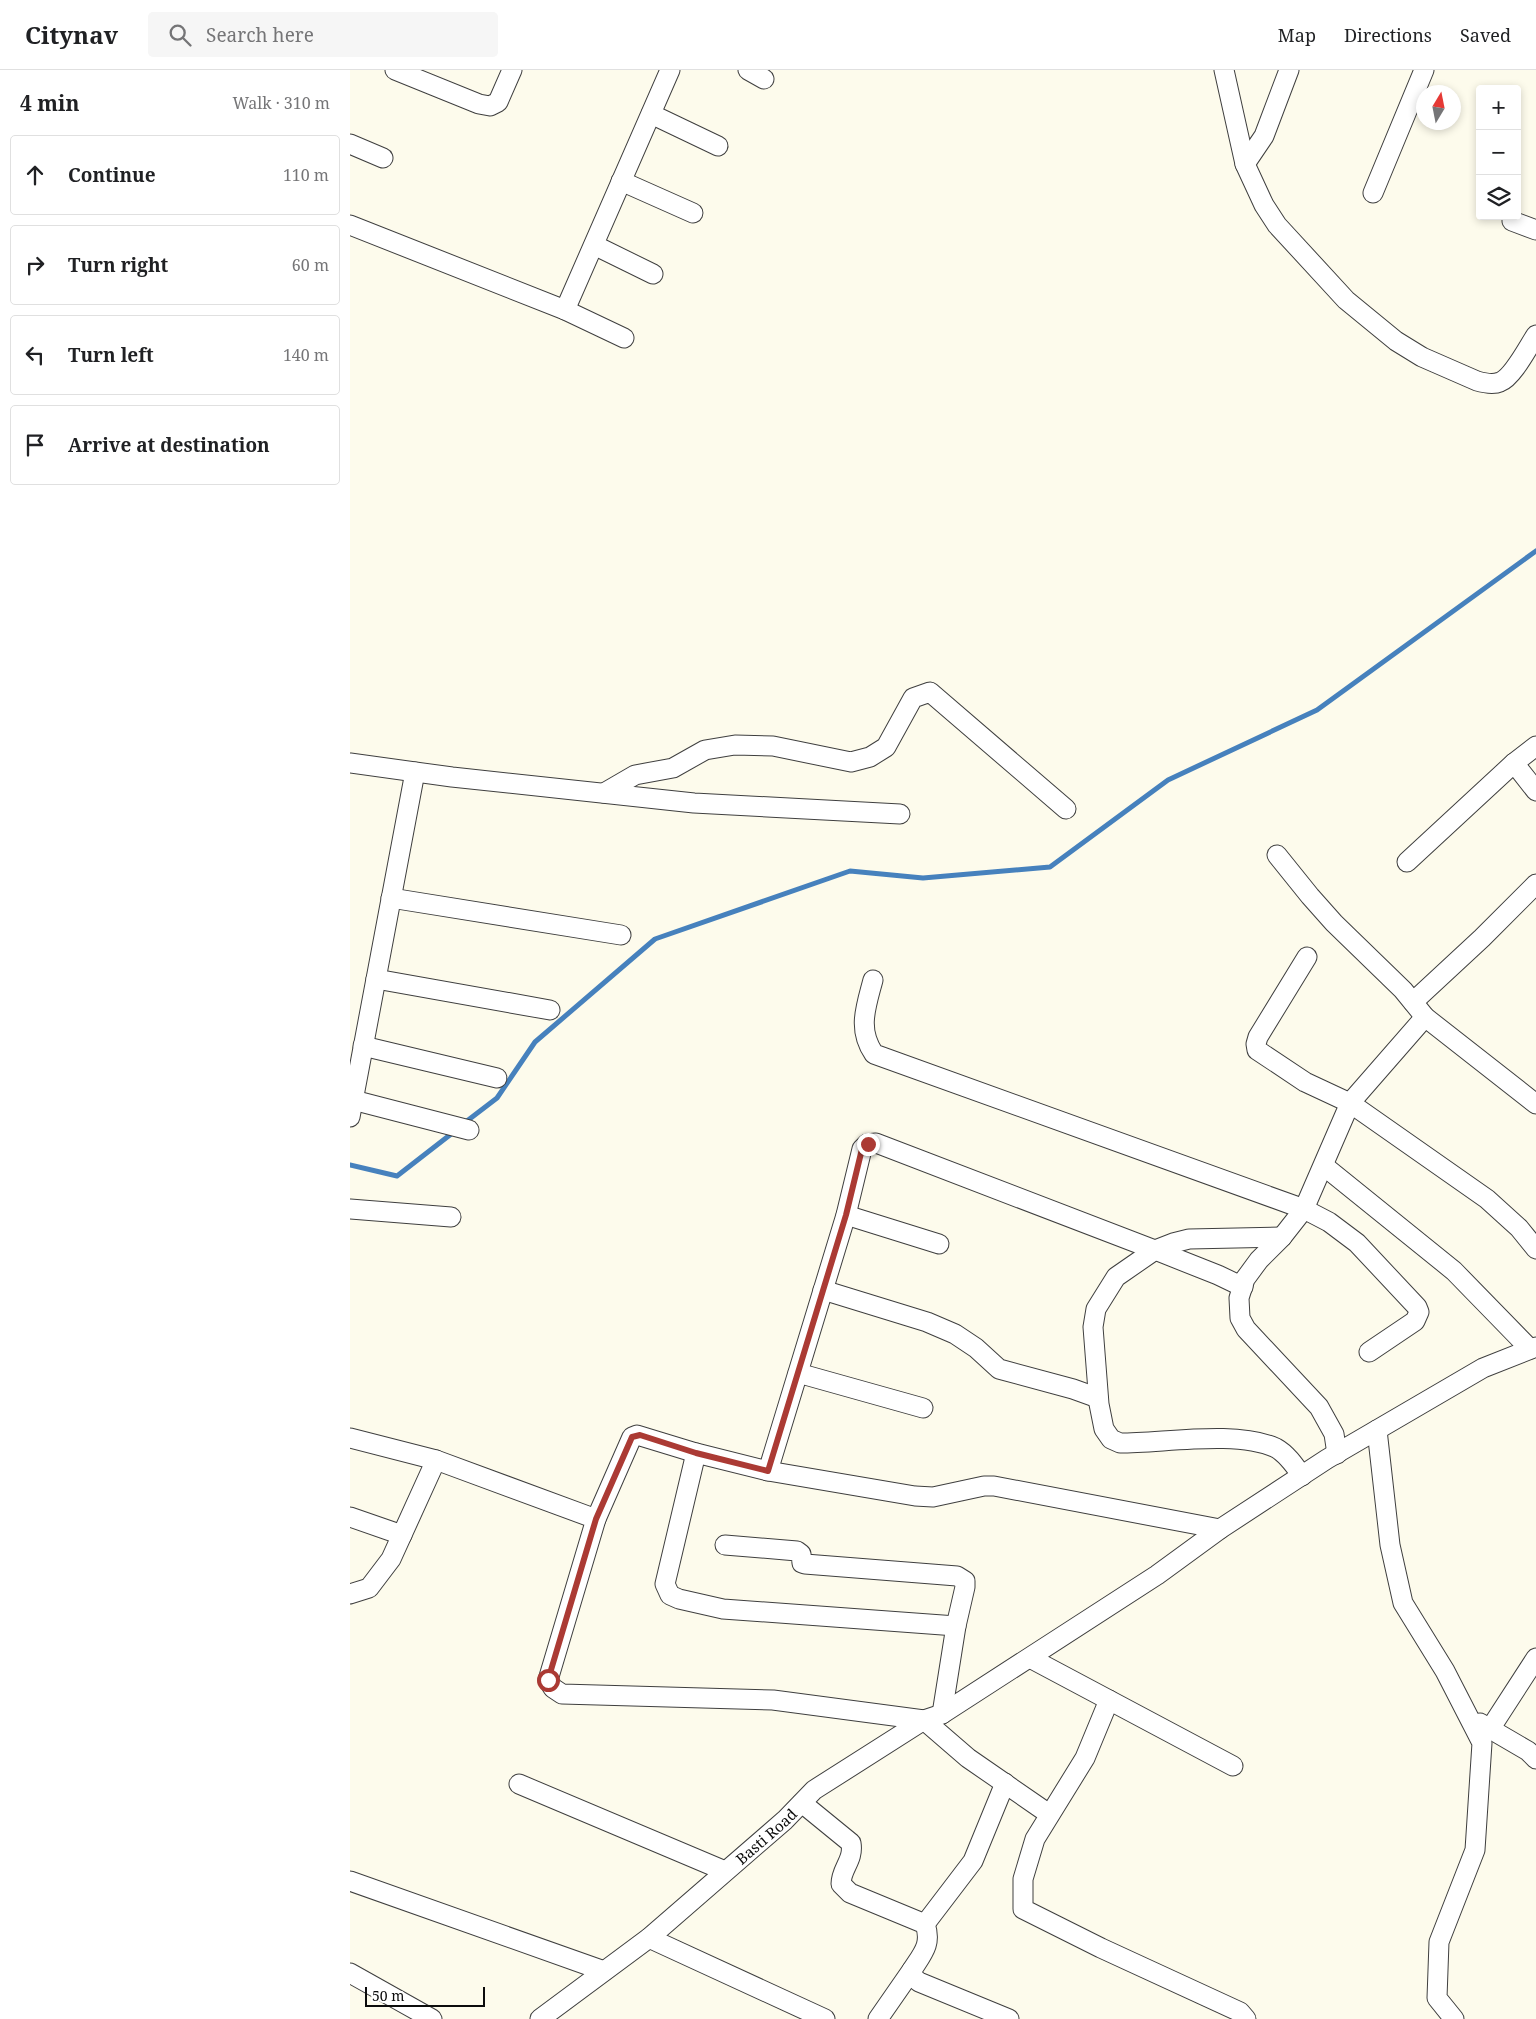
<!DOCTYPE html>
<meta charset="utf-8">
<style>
body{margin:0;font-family:"Noto Serif",serif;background:#f6f6f6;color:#202124}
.controls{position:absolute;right:15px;top:15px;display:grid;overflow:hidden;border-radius:5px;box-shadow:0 2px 8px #0003}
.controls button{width:45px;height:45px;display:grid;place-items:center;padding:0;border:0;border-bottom:1px solid #e0e0e0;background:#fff;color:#202124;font:25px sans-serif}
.compass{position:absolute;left:1066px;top:15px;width:45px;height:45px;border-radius:50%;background:#fff;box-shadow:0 2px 8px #0003;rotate:10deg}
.scale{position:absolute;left:15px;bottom:12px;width:120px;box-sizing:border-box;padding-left:5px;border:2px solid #0c0c0c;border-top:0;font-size:14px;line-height:18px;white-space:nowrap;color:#0c0c0c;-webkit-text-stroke:4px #fff;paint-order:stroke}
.stop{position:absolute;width:15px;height:15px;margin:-11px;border:4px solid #ab3a34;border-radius:50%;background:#fff}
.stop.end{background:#ab3a34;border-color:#fff;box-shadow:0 1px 5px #0008}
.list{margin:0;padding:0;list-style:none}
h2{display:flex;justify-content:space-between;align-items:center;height:65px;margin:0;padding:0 20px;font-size:21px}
h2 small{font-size:16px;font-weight:400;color:#757577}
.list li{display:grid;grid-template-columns:32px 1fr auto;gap:15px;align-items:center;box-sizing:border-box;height:80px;margin:0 10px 10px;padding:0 10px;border:1px solid #e0e0e0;border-radius:5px}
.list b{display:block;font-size:19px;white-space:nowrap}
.list em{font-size:16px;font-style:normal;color:#757577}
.icon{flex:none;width:28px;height:28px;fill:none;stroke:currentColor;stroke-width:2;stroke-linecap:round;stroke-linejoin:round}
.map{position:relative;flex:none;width:1186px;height:1949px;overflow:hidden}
header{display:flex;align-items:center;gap:30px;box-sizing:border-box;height:70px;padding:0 25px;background:#fff;border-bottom:1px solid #e0e0e0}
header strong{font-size:24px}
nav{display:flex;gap:28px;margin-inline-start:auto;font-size:18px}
.search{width:350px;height:45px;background:#f6f6f6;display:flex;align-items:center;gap:12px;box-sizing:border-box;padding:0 18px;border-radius:5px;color:#757577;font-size:19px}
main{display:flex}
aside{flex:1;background:#fff}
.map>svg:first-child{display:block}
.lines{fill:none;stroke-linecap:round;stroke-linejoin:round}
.stream{stroke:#4681bd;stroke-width:5}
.minor-casing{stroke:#3f3f3f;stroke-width:21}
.minor{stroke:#fff;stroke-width:19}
.route{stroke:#ab3a34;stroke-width:6}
.labels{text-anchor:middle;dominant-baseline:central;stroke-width:5;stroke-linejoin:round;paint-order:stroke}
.street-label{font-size:15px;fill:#0c0c0c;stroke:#fff}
</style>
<header>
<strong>Citynav</strong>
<div class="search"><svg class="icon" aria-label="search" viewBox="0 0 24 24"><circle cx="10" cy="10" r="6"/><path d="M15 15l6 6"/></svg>Search here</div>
<nav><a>Map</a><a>Directions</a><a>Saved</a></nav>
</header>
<main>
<aside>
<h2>4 min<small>Walk · 310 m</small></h2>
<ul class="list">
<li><svg class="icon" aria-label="ahead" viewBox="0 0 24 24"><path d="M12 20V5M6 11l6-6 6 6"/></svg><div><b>Continue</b></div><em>110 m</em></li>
<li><svg class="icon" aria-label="right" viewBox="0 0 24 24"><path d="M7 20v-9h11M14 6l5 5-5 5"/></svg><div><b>Turn right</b></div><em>60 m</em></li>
<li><svg class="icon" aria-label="left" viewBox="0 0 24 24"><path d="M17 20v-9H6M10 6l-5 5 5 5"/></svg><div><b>Turn left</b></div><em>140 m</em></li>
<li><svg class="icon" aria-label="arrive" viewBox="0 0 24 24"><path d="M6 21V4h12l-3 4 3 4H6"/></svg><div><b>Arrive at destination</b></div></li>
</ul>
</aside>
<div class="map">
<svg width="1186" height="1949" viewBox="0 0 1186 1949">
<rect width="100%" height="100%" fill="#fdfbec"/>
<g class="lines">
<path class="stream" d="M113,1054L147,1028L185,972L305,869L500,801L573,808L700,797L818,710L967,640L1186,481
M0,1095L47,1106L105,1061"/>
<defs>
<g id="minor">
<path d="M45,0L129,34L140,36L148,32L162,0"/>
<path d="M398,0L414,9"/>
<path d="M874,0L895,94L914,135L927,155L996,230L1046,271L1072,287L1127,311C1134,313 1143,315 1150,312C1163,307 1178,277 1186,265"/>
<path d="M301,44L368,76"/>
<path d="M0,74L33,88"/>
<path d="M895,94L914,66L939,0"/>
<path d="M271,111L343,143"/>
<path d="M1023,123L1074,0"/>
<path d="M1162,151L1186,160"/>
<path d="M0,155L215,240L274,268"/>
<path d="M244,175L303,204"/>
<path d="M215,240L320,0"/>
<path d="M0,693L102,707L344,733L550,744"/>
<path d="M1164,693L1186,721"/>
<path d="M254,723L285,705L323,698L355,680L385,675L423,676L501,692L520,687L536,677L563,628L580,622L716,739"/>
<path d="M927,785L960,826L984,853L1053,920L1075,947L1186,1034"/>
<path d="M1057,792L1164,693L1186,676"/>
<path d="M41,828L271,865"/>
<path d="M957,887L908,967L906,974L907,980L955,1012L1000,1033L1137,1129L1169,1158L1186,1179"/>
<path d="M26,909L200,940"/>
<path d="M523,910C516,937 507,959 524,984L954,1139L979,1152L1007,1173L1067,1237L1069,1242L1065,1251L1019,1282"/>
<path d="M1063,932L1132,868L1186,814"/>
<path d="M13,976L147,1008"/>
<path d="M3,1030L119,1060"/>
<path d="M0,1047L65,702"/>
<path d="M974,1096L1104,1201L1180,1279"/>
<path d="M0,1139L101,1147"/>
<path d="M496,1145L589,1174"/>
<path d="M932,1167L839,1169L823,1173L805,1180L766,1207L746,1239L743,1257L749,1334L754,1359L761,1369L770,1373C815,1373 886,1360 926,1378C937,1384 945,1396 952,1406"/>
<path d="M473,1220L577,1252L605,1264L626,1278L649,1299L723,1319L748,1328"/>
<path d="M448,1303L573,1338"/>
<path d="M1027,1360L1040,1475L1053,1533L1095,1601L1132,1673L1125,1780L1089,1872L1087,1928L1104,1949"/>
<path d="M0,1368L86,1390L246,1449L198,1610L203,1618L212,1624L423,1630L574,1650L618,1688L699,1744"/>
<path d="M346,1383L315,1514L320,1525L329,1529L373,1539L606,1556L592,1644"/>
<path d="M987,1384L984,1364L969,1337L896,1259L890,1248L889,1228L895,1209L909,1190L932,1167L954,1139L1000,1033L1075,947"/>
<path d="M418,1401L496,1145L512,1079L517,1074L526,1073L805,1180L868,1205L893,1217"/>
<path d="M0,1447L52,1465"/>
<path d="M246,1449L282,1367L287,1365L346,1383L418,1401L565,1426L583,1427L634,1416H644L870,1459"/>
<path d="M375,1475L447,1481L451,1484L452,1493L455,1494L607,1506L615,1511V1517L606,1556"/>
<path d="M0,1524L19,1518L41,1489L86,1390"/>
<path d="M680,1588L883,1696"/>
<path d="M759,1630L735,1688L685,1769L673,1809V1839L751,1878L890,1942L896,1949"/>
<path d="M1130,1653L1178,1681L1186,1689"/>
<path d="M1140,1659L1186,1588"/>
<path d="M169,1714L375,1801"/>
<path d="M452,1733L501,1773C504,1791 491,1798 491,1814L500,1823L575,1854C582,1874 573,1883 562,1900L563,1907L569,1912L659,1949"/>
<path d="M0,1811L254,1901"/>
<path d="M575,1854L623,1791L655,1713"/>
<path d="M299,1868L475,1949"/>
<path d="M0,1903L82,1949"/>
<path id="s1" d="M190,1949L299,1868L435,1750L464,1720L574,1650L592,1644L807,1505L870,1459L977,1389L1133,1298L1186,1277"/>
<path d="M528,1949L562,1900"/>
</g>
</defs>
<use href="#minor" class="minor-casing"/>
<use href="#minor" class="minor"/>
</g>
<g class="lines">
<path class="route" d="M198,1610L246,1449L282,1367L290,1365L346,1383L418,1401L496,1145L512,1079L518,1074"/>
</g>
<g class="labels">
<g class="street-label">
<text stroke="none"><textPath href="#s1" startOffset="291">Basti Road</textPath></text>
</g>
</g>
</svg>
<div class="controls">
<button>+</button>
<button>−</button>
<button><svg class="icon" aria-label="layers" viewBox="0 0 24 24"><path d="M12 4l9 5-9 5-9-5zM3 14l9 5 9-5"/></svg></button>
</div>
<svg class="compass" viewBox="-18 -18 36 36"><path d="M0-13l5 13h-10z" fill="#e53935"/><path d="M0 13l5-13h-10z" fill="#757577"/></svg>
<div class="scale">50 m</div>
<div class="stop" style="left:198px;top:1610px"></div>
<div class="stop end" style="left:518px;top:1074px"></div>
</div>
</main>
